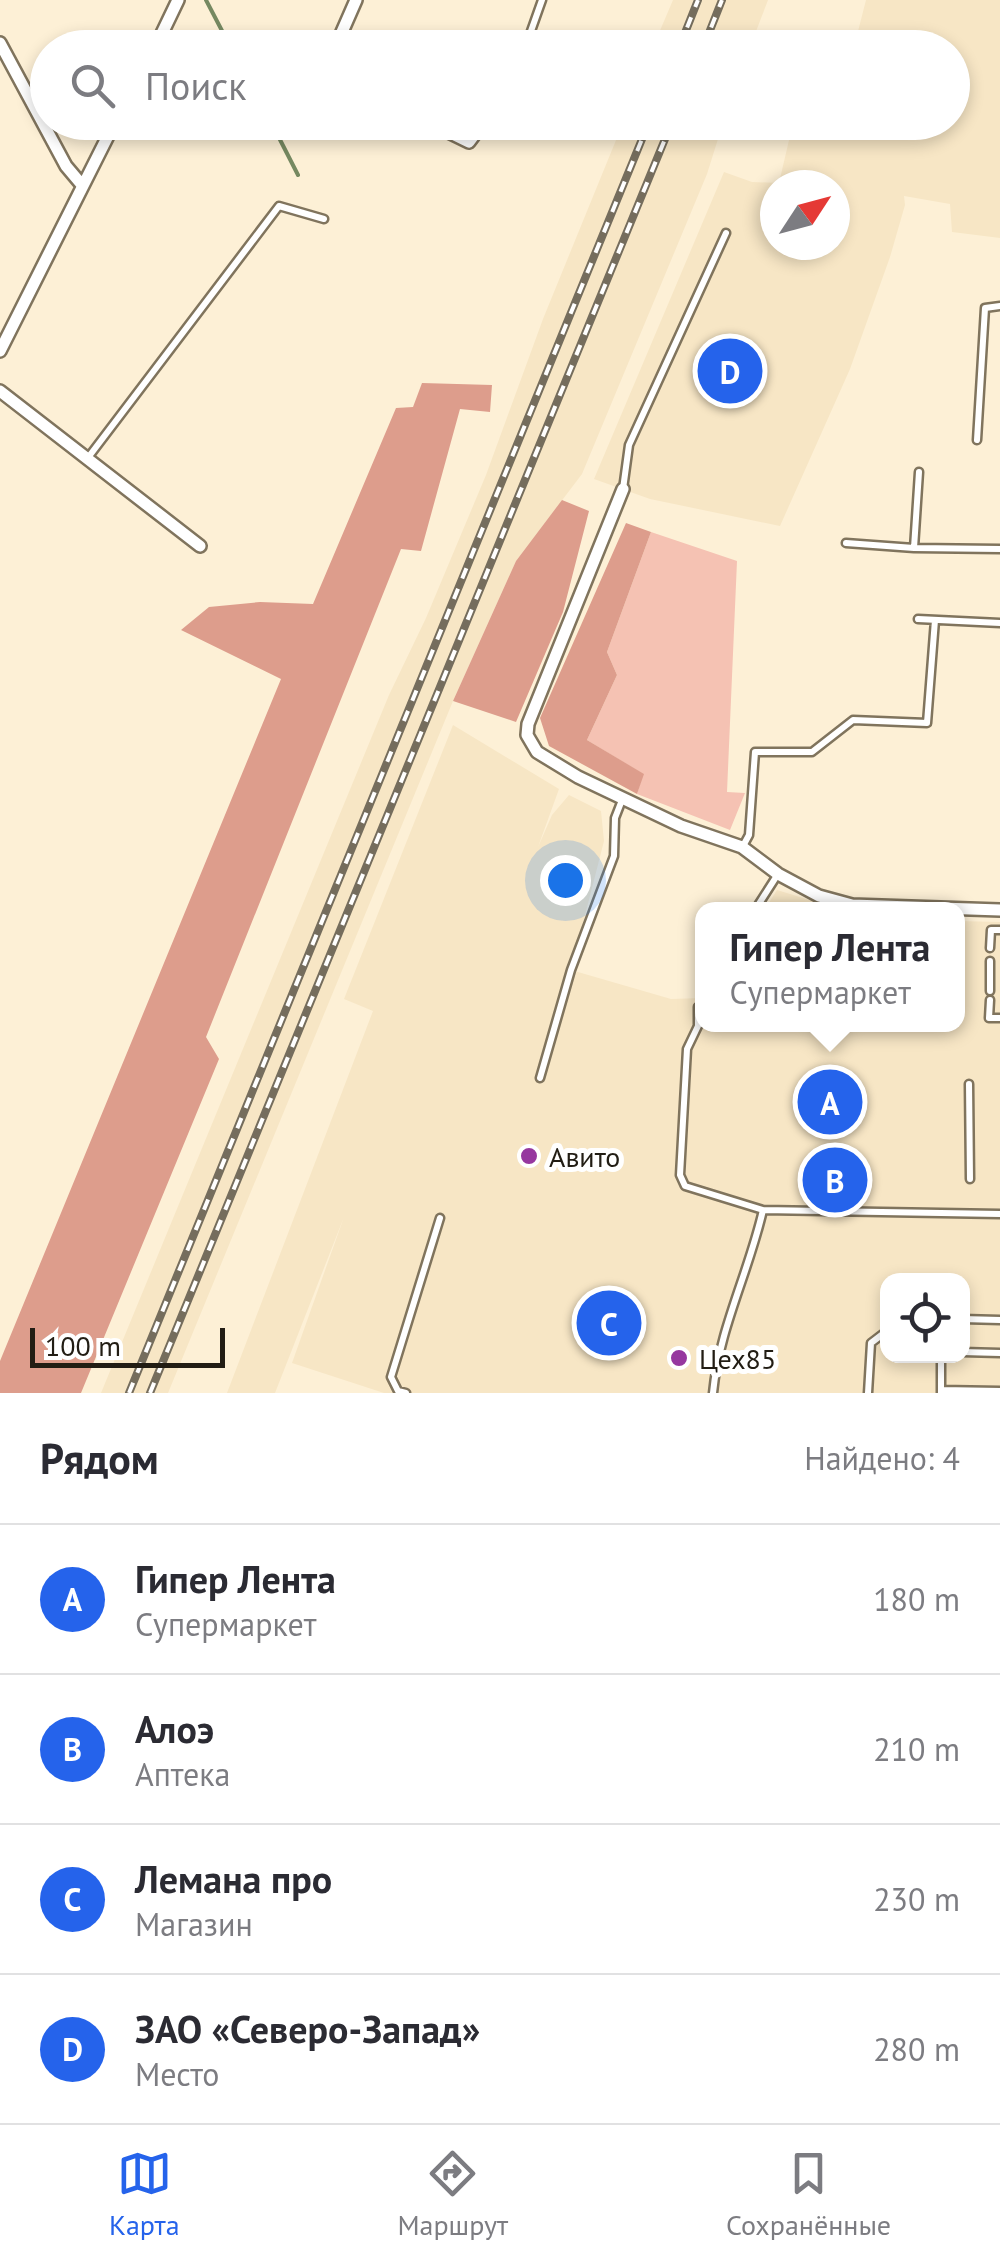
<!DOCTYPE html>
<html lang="ru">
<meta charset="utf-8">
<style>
body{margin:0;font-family:"PT Sans",sans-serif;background:#f7f7f7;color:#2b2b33}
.controls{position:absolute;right:30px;bottom:30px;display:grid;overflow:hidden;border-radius:20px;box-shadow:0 5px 15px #0003}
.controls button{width:90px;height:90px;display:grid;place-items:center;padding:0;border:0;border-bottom:2px solid #e1e1e2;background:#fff;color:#2b2b33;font:50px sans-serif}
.compass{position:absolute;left:760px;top:170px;width:90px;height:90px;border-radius:50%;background:#fff;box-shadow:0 5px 15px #0003;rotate:54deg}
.scale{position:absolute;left:30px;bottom:25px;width:195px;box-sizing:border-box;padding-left:10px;border:5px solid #221d14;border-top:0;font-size:28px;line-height:35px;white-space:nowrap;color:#221d14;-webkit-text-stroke:8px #fff;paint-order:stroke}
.you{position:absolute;left:565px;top:880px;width:35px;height:35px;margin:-25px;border:8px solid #fff;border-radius:50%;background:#1a73e8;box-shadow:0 0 0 15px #1a73e833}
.badge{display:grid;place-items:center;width:65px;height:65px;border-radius:50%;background:#2563eb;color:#fff;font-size:32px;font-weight:700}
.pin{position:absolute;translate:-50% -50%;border:5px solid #fff;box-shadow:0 2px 10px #0006}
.popup{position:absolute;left:695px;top:902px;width:270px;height:130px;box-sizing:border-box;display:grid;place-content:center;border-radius:20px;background:#fff;filter:drop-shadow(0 2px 8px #0005);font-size:32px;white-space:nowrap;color:#7c7c81}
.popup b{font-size:38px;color:#2b2b33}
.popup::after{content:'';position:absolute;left:50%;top:100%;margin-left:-20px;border:20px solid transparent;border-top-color:#fff}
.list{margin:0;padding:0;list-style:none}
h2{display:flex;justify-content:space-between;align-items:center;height:130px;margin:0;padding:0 40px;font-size:42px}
h2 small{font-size:32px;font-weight:400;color:#7c7c81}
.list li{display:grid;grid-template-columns:65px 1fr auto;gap:30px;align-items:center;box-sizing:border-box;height:150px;padding:0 40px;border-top:2px solid #e1e1e2}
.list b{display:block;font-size:38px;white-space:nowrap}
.list p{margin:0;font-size:32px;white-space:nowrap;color:#7c7c81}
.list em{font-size:32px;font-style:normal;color:#7c7c81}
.icon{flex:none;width:55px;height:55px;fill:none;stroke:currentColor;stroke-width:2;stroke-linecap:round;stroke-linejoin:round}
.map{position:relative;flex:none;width:1000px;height:1393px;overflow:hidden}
.search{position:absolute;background:#fff;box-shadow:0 5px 15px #0003;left:30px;right:30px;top:30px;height:110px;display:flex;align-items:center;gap:25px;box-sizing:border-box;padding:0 35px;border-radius:55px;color:#7c7c81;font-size:38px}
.sheet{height:730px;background:#fff}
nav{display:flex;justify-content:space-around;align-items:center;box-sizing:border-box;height:140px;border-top:2px solid #e1e1e2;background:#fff;font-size:28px;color:#7c7c81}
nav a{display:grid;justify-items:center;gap:5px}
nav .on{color:#2563eb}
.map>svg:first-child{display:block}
.built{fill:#f7e6c5;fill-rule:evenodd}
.green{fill:#f5c2b3}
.forest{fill:#dd9d8c}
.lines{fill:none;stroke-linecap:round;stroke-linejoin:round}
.stream{stroke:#768961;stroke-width:4}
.service-casing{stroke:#80745d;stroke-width:11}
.minor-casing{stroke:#80745d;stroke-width:16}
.service{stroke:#fff;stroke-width:6}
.minor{stroke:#fff;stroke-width:11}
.rail-casing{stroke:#756d5d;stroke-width:8}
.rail{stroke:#fff;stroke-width:4;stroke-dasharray:11;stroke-linecap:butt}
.poi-dot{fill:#96379f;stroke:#fff;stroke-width:4}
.labels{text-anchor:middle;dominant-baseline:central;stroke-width:10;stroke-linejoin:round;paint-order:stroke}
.poi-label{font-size:28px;fill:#221d14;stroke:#fff;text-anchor:start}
</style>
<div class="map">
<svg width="1000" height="1393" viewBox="0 0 1000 1393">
<rect width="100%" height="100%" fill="#fdf0d6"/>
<path class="built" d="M673,0H768L750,47H653Z
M866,0H1000V238L952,232L950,204L904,196L905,205L890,257L850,369L780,526L650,499L594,479L724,172L752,182L779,183L793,123L952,122V48L854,47ZM775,185H835V245H775Z
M623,123H723L707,174L582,474L516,561L453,701L168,1393H101L389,695L426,618L486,475L543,319Z
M453,725L559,789L538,847L552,815L569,795L601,811L604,841L571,970L671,999L702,998V1024H958V921L1000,922V1393H384L292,1363L344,1217L275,1393H227L373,1011L344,999ZM888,1280H962V1356H888Z
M777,890L839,909H840H765Z"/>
<path class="green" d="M651,532L737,561L727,792L745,793L730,830L637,794L643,774L587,740L617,675L607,652Z"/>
<path class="forest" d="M422,383L492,385L490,412L460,409L421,551L401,549L206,1037L219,1059L81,1393H0V1361L281,679L181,630L209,607L260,602L313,604L396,408L413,407Z
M562,500L589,511L563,612L516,722L453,701L516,561Z
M626,523L651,532L607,652L617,675L587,740L644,774L637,794L549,746L540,718Z"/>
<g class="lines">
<path class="stream" d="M206,0L231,48
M271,122L298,175"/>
<defs>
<path id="service" d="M525,48L542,0
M977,440L985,308L1000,306
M87,459L279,206L324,219
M623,489L629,445L726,233
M846,543L914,548L1000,549
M914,548L919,472
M918,619L1000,623
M743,846L749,835L755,752H812L853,720L927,723L935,620
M755,910L778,874
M990,948L991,930H1000
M990,991V961
M990,1000L989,1018H1000
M702,1007H698V1026L687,1049L680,1175L685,1186L763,1210
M540,1078L571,970L614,856L615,818L622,800
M969,1084L970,1179
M962,1319L1000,1320
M962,1352L1000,1353
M941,1390L1000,1391
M406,1393L398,1391L391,1377L440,1218
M713,1393C719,1329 749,1272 763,1210L1000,1214
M868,1393L871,1343L888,1330
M941,1393V1356"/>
<path id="minor" d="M0,43L66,166L82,185
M155,48L178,0
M335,48L356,0
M428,122L469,142L484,122
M0,351L115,122
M0,391L200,546
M623,489L528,724L527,735L537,752L578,777L681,826L742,847L778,874L819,896L852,905L1000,910"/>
</defs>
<use href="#service" class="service-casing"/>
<use href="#minor" class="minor-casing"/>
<use href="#service" class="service"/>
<use href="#minor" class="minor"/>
<defs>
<path id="rail" d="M679,48L698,0
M703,48L722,0
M129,1393L649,122
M150,1393L672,122"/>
</defs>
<use href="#rail" class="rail-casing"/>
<use href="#rail" class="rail"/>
</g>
<g class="poi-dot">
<circle cx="529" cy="1156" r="10"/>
<circle cx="679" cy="1358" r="10"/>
</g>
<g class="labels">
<g class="poi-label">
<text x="549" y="1156">Авито</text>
<text x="699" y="1358">Цех85</text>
</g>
</g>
</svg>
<div class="controls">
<button><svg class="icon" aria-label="locate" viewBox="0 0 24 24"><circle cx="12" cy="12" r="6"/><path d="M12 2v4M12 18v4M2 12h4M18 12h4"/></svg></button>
</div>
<svg class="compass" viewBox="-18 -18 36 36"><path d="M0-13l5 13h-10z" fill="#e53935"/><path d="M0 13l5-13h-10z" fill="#7c7c81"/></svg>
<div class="scale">100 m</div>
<div class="you"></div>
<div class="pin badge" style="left:830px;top:1102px">A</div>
<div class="popup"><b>Гипер Лента</b>Супермаркет</div>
<div class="pin badge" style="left:835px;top:1180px">B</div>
<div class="pin badge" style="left:609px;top:1323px">C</div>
<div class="pin badge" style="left:730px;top:371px">D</div>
<div class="search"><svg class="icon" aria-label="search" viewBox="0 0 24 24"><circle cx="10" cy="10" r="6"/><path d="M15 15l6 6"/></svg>Поиск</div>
</div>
<section class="sheet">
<h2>Рядом<small>Найдено: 4</small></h2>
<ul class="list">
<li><span class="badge">A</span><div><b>Гипер Лента</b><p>Супермаркет</p></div><em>180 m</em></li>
<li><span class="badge">B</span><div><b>Алоэ</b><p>Аптека</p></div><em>210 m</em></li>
<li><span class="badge">C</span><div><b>Лемана про</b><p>Магазин</p></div><em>230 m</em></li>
<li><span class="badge">D</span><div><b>ЗАО «Северо-Запад»</b><p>Место</p></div><em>280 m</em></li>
</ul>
</section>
<nav>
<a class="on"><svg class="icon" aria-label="map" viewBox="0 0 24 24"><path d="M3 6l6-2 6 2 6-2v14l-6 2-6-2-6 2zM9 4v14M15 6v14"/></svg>Карта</a>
<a><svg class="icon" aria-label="directions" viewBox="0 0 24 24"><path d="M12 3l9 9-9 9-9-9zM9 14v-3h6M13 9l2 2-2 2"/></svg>Маршрут</a>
<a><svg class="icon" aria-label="saved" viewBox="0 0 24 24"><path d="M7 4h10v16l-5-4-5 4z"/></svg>Сохранённые</a>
</nav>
